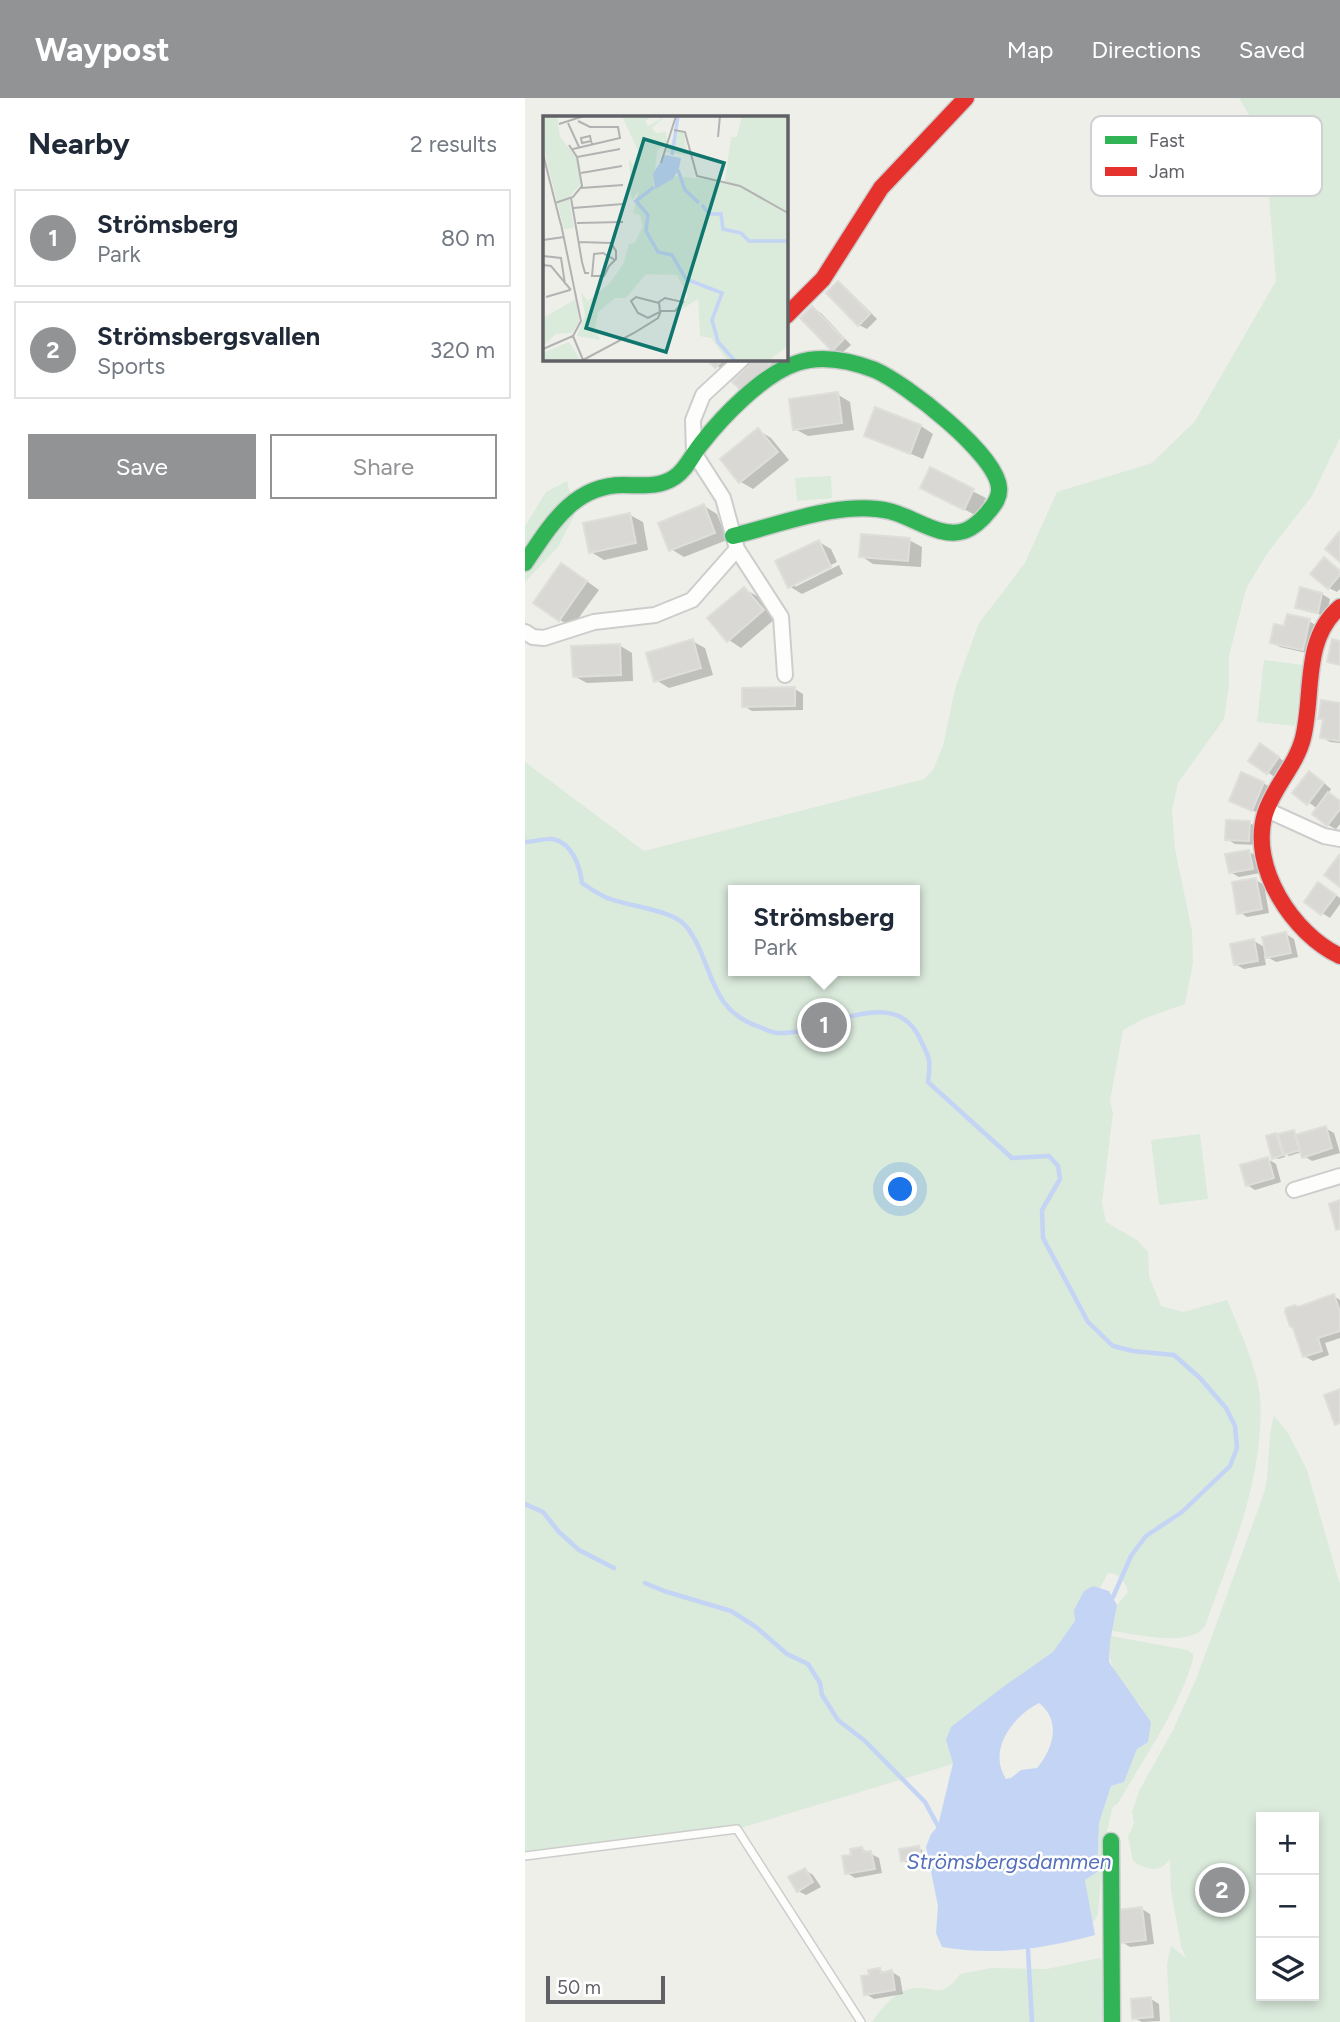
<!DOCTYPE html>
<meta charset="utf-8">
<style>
body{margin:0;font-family:Figtree,sans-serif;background:#f6f6f7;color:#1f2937}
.controls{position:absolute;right:21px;bottom:21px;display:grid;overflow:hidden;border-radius:0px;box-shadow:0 4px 10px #0003}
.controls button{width:63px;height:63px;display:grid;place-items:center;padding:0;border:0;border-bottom:2px solid #e0e1e3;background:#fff;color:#1f2937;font:35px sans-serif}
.scale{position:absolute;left:21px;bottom:18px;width:119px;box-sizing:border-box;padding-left:7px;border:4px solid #606167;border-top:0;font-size:19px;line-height:24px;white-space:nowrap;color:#606167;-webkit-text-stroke:5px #fff;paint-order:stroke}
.you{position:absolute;left:376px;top:1092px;width:24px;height:24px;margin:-18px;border:5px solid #fff;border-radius:50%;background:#1a73e8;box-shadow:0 0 0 10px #1a73e833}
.badge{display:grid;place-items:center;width:46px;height:46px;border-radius:50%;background:#929395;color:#fff;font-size:23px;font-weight:700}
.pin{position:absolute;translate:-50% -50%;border:4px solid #fff;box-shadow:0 2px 7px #0006}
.popup{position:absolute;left:203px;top:787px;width:192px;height:91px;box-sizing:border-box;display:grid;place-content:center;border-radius:0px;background:#fff;filter:drop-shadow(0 2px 5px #0005);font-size:23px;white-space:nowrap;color:#747a83}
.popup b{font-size:26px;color:#1f2937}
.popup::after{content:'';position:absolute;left:50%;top:100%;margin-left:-14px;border:14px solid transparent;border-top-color:#fff}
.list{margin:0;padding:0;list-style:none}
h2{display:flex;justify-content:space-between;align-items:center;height:91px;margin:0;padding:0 28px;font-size:30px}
h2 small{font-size:23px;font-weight:400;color:#747a83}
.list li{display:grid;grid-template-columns:46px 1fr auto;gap:21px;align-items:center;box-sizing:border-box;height:98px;margin:0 14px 14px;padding:0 14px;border:2px solid #e0e1e3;border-radius:0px}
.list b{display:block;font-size:26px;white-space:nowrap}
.list p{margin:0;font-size:23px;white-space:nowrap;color:#747a83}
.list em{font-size:23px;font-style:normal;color:#747a83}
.actions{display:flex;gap:14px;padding:21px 28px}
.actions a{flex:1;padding:16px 0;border:2px solid #929395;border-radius:0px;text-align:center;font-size:24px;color:#929395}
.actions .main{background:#929395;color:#fff}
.icon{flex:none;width:38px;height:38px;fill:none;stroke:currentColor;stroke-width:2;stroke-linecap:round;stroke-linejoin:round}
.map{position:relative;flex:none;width:815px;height:1924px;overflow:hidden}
header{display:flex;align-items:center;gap:42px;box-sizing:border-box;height:98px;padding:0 35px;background:#929395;color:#fff}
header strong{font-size:33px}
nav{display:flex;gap:38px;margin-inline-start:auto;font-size:24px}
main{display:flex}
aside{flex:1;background:#fff}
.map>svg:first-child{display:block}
.green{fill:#daeadb;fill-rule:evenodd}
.water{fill:#c4d4f4;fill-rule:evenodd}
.shadow{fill:#0003}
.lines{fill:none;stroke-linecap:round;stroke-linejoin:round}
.stream{stroke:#c4d4f4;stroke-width:4.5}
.building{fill:#d9d8d5;stroke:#dededa;stroke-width:2}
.lane-casing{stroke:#cdcdcd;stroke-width:10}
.street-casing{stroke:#cdcdcd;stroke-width:18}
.fast-casing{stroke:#cccdcd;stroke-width:19}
.jam-casing{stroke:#cccdcd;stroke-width:19}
.lane{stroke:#fdfdfc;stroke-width:7}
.street{stroke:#fdfdfc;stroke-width:14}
.fast{stroke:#30b455;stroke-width:16}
.jam{stroke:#e5322d;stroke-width:16}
.labels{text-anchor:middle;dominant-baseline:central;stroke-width:5;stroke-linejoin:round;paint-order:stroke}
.water-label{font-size:21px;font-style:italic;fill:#546fbb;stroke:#fff}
.inset-river{fill:none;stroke:#c4d4f4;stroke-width:3.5}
.inset-road{fill:none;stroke:#b2b2b2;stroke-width:2}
.view{fill:#0f766e;fill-opacity:0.15;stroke:#0f766e;stroke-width:3.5}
.inset-edge{fill:none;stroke:#606167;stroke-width:3.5}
.key{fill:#fff;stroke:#cfd0d1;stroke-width:2}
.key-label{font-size:19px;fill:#606167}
</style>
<header>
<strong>Waypost</strong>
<nav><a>Map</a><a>Directions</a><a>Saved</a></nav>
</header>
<main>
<aside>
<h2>Nearby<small>2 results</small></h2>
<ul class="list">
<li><span class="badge">1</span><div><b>Strömsberg</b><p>Park</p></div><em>80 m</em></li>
<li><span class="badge">2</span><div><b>Strömsbergsvallen</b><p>Sports</p></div><em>320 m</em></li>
</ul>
<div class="actions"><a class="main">Save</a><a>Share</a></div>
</aside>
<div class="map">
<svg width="815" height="1924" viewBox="0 0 815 1924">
<rect width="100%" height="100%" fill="#efefea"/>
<path class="green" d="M714,0H815V340L787,398L741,457L721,491L704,558V587L699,621L653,685L647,712L650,751L667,833L668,865L660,906L618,921L598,932L585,1003L588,1015L577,1105L581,1124L612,1142L623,1154L624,1178L636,1208L658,1214L702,1202C713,1228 733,1272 735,1299C740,1379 706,1455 680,1528C666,1550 610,1536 587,1533L592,1507L603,1494C600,1484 595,1475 583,1475L537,1560L428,1666L212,1731L0,1753V664L119,753L399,681L408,672L418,648L430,591L454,525L500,465L532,394L627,365L670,323L751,183L744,99L732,30ZM208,792H390V873H208Z
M306,378L307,400L272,403L270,380Z
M42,383L50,416L33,449L0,484V428L21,394Z
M739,562L778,567L770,628L732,624Z
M675,1036L683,1101L634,1107L626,1042Z
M749,1318L763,1335L782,1372L815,1487V1924H645L642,1866L646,1848L661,1860L656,1848L646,1793L645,1761C635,1775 623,1773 608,1763L603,1739L609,1725L607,1714L614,1693L648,1632L672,1579L739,1395C746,1371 741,1343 749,1318ZM736,1719H789V1898H736Z
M586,1538L662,1552L668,1556V1562C652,1614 620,1658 593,1705L587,1710L578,1753L573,1816L568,1825L560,1782L572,1774L574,1725L586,1688L599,1684L612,1651L617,1609C597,1586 579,1570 586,1538Z
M574,1860L580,1865L583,1924H347C356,1911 368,1895 385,1891C408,1885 415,1905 435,1876L467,1870L522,1871Z"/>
<path class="water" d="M568,1488L584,1493L592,1507L585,1544L584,1564L626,1624L623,1644L612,1651L599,1684L586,1688L574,1725L572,1774L560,1782L570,1837C518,1851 470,1858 417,1849L411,1835L413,1808L401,1749L406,1736L413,1728L428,1665L421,1642L426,1629L478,1589L528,1554L550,1523L549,1512L559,1493ZM514,1605C537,1623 528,1651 512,1670L496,1672L486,1680L481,1681C462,1652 488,1618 514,1605Z"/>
<path class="shadow" d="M313,185L321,190L352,221L342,231L334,227Z
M287,210L296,215L326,247L316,256L308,252Z
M184,261H211L199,273Z
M232,261H255L259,264L227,297L210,284Z
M312,296L325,304L329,332L283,338L270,331Z
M396,328L408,336L398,361L341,337Z
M233,332L246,340L264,362L228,391L216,384L197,362Z
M406,372L461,400L452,418L410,396Z
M179,408L192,416L202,442L159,459L146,451Z
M105,417L118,424L123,452L79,462L66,454Z
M384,442L397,449L396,469L348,466L336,458Z
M294,444L306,451L312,464L270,485V489L314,467L318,476L277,496L264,488Z
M800,461L815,472V491L812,494L804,490Z
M49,474L74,492L47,529L35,522Z
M219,491L232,498L251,520L216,550L204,542Z
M776,491L797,496L805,501L801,518L780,513L772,509Z
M784,523L792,528L786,556L755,549L747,544L760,530Z
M167,543L180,550L188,577L144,590L131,582Z
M94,547L107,555L108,583L62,585L49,578Z
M270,591L278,596V612L227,613L219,608Z
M815,607V645L805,644L797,639L799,622L795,620Z
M744,652L761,665L751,680L725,662Z
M793,680L806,691L803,696L815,704V726L811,731L803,727L793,711L770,695Z
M738,685L747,690L736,716L714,707Z
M725,725L733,730L732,747L710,746L702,741Z
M724,754L732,758L735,775L714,779L705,774Z
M731,782L739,787L744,815L722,819L714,814Z
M802,791L815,800V806L805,820L797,815Z
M761,836L769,841L773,859L751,864L739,857L741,867L719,871L710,866L729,843L741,850Z
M800,1030L809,1035L815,1055L787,1063L779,1058L777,1054L764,1058L759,1055L760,1059L753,1061L749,1059L750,1037L753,1038L768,1034L773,1038Z
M743,1061L751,1066L756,1084L730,1092L722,1087Z
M809,1198L815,1202V1240L800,1245L804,1257L788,1263L779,1258L773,1210Z
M393,1750L397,1752L398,1761L381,1764L377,1762Z
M337,1751L354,1760L357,1775L330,1780L322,1775L328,1758Z
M280,1772L288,1777L296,1789L281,1797L273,1793Z
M617,1811L625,1816L629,1846L605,1849L597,1844Z
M355,1872L361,1875L367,1874L375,1879L378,1896L349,1901L341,1896L347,1878Z
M626,1901L634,1906L635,1923L617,1924L609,1920Z"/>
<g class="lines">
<path class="stream" d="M0,744C9,744 20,740 28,741C47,745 55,768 57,785C64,790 72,795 80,799C100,808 145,811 160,827C189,862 181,910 232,928C238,930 245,934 252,935C296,938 367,884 394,939C405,961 406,960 403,984L487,1060L524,1058L533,1068L535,1081L517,1112L518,1140L563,1224L588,1248L608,1253L649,1257L675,1280L701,1310L710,1328L712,1350L705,1368L657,1414L621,1438L606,1458L588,1499
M0,1406L18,1414L34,1434L54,1452L89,1470
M120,1485L139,1493L206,1513L231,1529L262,1556L283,1566L295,1585L297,1597L313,1622L340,1643L400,1704L413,1728
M503,1852L507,1924"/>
</g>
<path class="building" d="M313,183L345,216L333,228L301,195Z
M287,208L319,241L307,253L275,220Z
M181,261H199L190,270Z
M229,261H250L218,294L207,284Z
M313,294L317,325L268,332L264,301Z
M350,309L396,327L385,356L339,338Z
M233,330L253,354L214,385L195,361Z
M405,369L449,391L439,412L395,390Z
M179,406L190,435L144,453L133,425Z
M105,415L111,445L64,455L58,425Z
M814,434L815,435V464L800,451Z
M336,436L385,440L383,463L334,459Z
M294,442L306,469L263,490L250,463Z
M799,459L815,473V477L803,491L785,476Z
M36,465L62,483L34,523L8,505Z
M219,489L239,512L202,544L182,520Z
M775,489L797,495L793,515L770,510Z
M762,516L785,521L778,552L745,545L749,526L759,528Z
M168,541L176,570L129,584L121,555Z
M807,541L815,543V567L802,564Z
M95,546L96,577L48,579L46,548Z
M270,589V608L217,609V590Z
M796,602L815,605V643L795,640L798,621H793Z
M735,645L754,659L742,676L723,663Z
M784,673L799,685L782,707L767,695Z
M716,674L739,684L727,713L704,703Z
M803,694L815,703V711L802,728L787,716Z
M701,722L725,723L724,743L700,742Z
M724,752L728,771L704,775L700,756Z
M814,757L815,758V789L799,777Z
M731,780L737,811L712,816L707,784Z
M793,784L811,797L796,817L779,804Z
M761,834L766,855L741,860L737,839Z
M729,841L733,863L709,867L705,846Z
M801,1028L807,1050L777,1060L770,1037Z
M769,1032L775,1052L759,1057L753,1036Z
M751,1035L758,1057L747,1061L741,1038Z
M743,1059L749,1080L721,1088L715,1067Z
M815,1102V1131L811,1132L804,1106Z
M809,1196L815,1214V1233L793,1240L797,1253L778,1259L768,1230L765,1228L760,1214L761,1210L770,1207L773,1209Z
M815,1291V1325L810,1327L799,1297Z
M394,1748L396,1760L376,1763L374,1751Z
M337,1749L338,1754L346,1753L350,1771L320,1776L317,1758L326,1757L325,1751Z
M280,1770L288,1784L272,1794L263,1779Z
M617,1809L621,1842L595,1845L592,1812Z
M355,1870L356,1875L367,1872L370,1892L339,1897L336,1878L344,1877L343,1872Z
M626,1899L628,1919L607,1921L606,1901Z"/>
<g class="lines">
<defs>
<path id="lane" d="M0,1758L212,1731L336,1924"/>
<path id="street" d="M212,451L256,519L260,577
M0,534L8,539L19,540L69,524L130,517L167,502L212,451L198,400L169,355L168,322L178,297L217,261
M742,712L799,738L815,741
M769,1092L815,1078"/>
<path id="fast" d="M0,465C25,428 48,387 98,387C116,387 134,390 150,379C161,372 167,357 176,346C197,319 238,276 272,265C296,257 326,263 350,272C380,285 472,356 474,390C475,399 470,406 464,413C458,421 448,430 439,433C415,441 387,418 364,413C316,402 254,427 208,438
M586,1743L587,1924"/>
<path id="jam" d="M261,218L298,181L356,90L441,0
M815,509C777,541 789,596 778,640C771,668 748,689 740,716C724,769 768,836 815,858"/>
</defs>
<use href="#lane" class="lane-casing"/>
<use href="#street" class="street-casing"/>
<use href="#fast" class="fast-casing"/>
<use href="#jam" class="jam-casing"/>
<use href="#lane" class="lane"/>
<use href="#street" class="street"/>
<use href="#fast" class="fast"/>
<use href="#jam" class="jam"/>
</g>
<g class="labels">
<g class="water-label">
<text x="484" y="1763">Strömsbergsdammen</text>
</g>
</g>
<g transform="translate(18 18)">
<rect width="245" height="245" fill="#efefea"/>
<path d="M0,0H14L17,21L33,41L38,67L26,82L31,112L21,113L0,30ZM79,0H110L102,5L105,10L123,0L109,12L113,17L123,16L124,26L114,35L112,54L122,40L111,58L110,74L131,60L182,65L188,21H194L199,0H245V230L225,245H185L168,222L157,220L155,183L131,198L145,180L134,159L103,158L83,182H72L55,196L52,212L57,224L34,220L42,199L38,176L45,185L67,167L81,147L86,128L92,127L100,110L97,99L90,97L96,74L89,84L88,78L86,42L90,49L96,37ZM133,16L141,17L144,39L123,36ZM33,183L36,206L29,217L13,218L0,230V202ZM26,226L38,245H0V237Z" fill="#daeadb"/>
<path d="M122,39L138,42L136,52L130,63L112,73L110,58Z" fill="#c4d4f4"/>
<path class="inset-river" d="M129,39L135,0M135,54L142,74L156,87M111,71L93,85L105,99L103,115L115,136L129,139L143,163L179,177L169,204L175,226L192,245M159,89L166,98H178L180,113L198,117L206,125H245"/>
<path class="inset-road" d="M25,7L36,31M16,8L41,0M131,14L142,16L154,60L197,70L245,97M175,21L177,0M48,25L39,27L38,22L47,20L48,25L49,28M30,33L77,22L75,11H47L35,5M0,38L18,109M34,41L77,33M118,47L133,0M38,57L79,50M38,72L80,69M28,82L39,146L42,157H46M12,87L30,81L39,70L34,41L26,29M30,92L80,88M34,107L80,106M0,124L21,121M36,126L68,127L73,135V143L66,150L61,160H49L51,138L60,137L72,144M0,140L18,142L22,168M0,149L8,150L28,174M3,181L27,174M30,220L40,244M0,233L30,220L38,205L18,108M40,244L91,217L115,202L118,195H132L140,186L122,182L116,186L117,196L105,202L95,197L88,185L93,181L116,187"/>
<path class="view" d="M101,23L181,47L123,236L43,212Z"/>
<rect width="245" height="245" class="inset-edge"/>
</g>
<rect x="566" y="18" width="231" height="80" rx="10" class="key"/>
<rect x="580" y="38" width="32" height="8" fill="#30b455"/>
<rect x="580" y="69" width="32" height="9" fill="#e5322d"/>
<g class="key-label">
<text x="624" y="49">Fast</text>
<text x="624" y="80">Jam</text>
</g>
</svg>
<div class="controls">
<button>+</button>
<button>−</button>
<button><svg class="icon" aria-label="layers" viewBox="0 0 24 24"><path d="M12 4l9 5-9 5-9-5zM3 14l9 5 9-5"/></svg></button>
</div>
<div class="scale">50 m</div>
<div class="you"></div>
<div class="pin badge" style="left:299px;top:927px">1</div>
<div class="popup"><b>Strömsberg</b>Park</div>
<div class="pin badge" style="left:697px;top:1792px">2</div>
</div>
</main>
